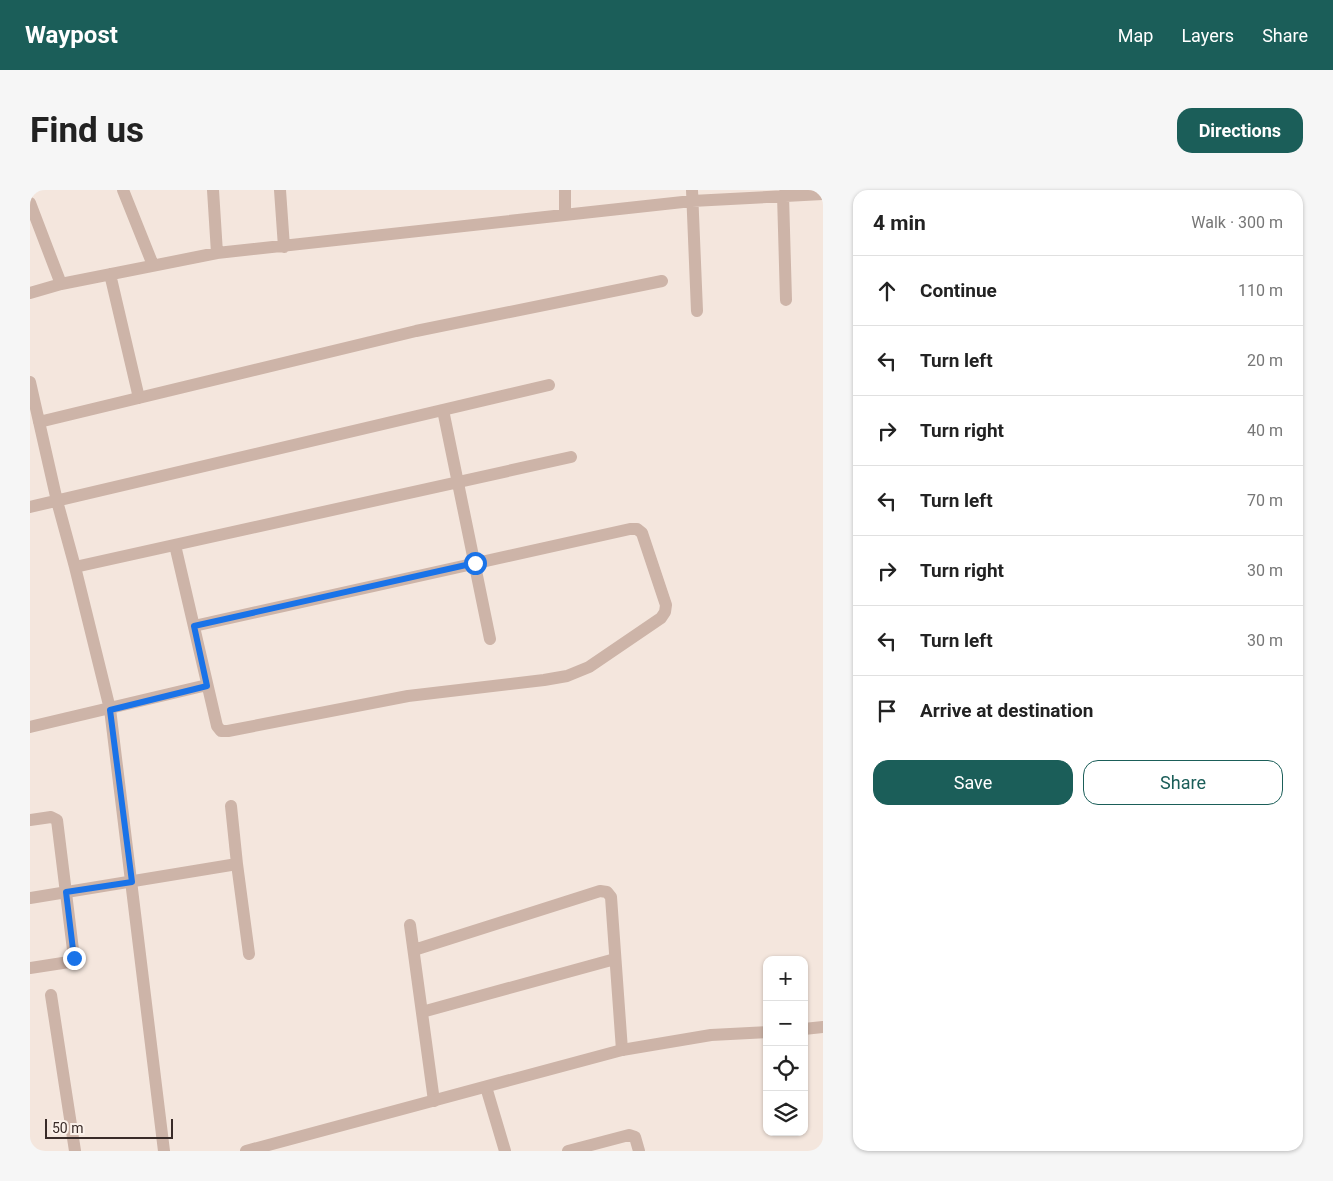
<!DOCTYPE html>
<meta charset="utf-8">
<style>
body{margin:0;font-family:Roboto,sans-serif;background:#f6f6f6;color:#222}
.controls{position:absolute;right:15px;bottom:15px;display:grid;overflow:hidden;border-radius:10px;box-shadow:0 1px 4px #0004}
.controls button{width:45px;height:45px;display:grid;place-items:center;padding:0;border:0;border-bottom:1px solid #e0e0e0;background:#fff;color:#222;font:25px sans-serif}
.scale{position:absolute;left:15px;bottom:12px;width:128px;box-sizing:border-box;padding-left:5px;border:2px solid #392b28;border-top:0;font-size:14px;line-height:18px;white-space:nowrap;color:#392b28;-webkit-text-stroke:4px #fbf1ea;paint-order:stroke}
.stop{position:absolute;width:15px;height:15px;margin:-11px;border:4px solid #1a73e8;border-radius:50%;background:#fff}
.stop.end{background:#1a73e8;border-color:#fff;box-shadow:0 1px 5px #0008}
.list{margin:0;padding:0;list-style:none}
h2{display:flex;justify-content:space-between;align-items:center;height:65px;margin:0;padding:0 20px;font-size:21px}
h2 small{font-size:16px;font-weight:400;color:#767676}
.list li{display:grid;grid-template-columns:32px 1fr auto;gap:15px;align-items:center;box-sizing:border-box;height:70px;padding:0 20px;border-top:1px solid #e0e0e0}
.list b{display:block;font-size:19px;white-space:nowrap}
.list em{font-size:16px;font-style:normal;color:#767676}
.actions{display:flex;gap:10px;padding:15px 20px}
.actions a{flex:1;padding:11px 0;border:1px solid #1b5e59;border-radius:15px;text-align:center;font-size:18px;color:#1b5e59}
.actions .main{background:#1b5e59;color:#fff}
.icon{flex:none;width:28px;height:28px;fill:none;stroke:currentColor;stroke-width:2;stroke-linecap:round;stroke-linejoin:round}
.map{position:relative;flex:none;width:793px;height:961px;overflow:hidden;border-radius:15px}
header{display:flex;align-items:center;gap:30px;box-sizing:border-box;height:70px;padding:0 25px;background:#1b5e59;color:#fff}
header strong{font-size:24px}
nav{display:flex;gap:28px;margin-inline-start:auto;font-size:18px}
.intro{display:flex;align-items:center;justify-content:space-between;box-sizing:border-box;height:120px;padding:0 30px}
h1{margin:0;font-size:35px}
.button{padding:12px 22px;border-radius:15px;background:#1b5e59;color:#fff;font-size:18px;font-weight:700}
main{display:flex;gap:30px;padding:0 30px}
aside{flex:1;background:#fff;border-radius:15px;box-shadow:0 1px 4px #0004}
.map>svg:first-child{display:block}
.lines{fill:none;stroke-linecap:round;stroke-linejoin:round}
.minor{stroke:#cdb4a8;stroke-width:12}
.tertiary{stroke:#cdb4a8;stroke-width:12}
.route{stroke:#1a73e8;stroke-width:6}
</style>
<header>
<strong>Waypost</strong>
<nav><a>Map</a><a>Layers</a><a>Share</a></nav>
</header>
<div class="intro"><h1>Find us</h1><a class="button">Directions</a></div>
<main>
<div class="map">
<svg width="793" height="961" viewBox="0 0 793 961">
<rect width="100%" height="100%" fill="#f4e6dd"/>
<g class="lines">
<path class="minor" d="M93,0L123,75
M183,0L187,63
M250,0L254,57
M535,0V24
M662,0L667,121
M753,5L756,110
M0,13L31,94
M80,84L109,208
M0,103L31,94L187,63L662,11L793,4
M0,192L27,311L45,377L80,519L134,961
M413,220L460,449
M9,232L386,141L632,91
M0,317L519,195
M145,355L187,536L191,541H198L378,506L514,490L537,486L559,477L631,428L635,422L636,415L612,343L607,339H600L164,436
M45,377L541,267
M0,537L177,495
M201,616L207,674L219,764
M0,630L21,627L27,630L44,768L39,772L0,778
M0,708L207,674
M380,735L404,911
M384,760L570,701L577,702L581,707L592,860
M21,805L45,961
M392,822L585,769
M456,897L475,961
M538,961L599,945L605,947L609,961"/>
<path class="tertiary" d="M774,839L793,837
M216,961L592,860L681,845L737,842"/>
</g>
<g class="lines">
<path class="route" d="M44,768L36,702L102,692L80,520L177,496L164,436L445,373"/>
</g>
</svg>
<div class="controls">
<button>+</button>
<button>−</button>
<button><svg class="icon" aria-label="locate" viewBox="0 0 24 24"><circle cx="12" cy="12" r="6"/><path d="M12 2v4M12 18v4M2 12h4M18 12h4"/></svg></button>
<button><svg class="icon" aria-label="layers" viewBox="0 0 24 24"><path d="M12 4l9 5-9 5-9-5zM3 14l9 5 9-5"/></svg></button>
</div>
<div class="scale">50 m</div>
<div class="stop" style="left:445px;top:373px"></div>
<div class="stop end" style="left:44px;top:768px"></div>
</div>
<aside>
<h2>4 min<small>Walk · 300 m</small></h2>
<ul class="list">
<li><svg class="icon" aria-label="ahead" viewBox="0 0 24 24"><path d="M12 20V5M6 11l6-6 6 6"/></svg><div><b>Continue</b></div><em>110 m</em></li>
<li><svg class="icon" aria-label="left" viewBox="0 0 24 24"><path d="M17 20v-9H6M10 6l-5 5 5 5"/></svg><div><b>Turn left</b></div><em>20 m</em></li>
<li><svg class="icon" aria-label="right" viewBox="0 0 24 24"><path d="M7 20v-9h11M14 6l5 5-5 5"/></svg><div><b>Turn right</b></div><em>40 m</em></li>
<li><svg class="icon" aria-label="left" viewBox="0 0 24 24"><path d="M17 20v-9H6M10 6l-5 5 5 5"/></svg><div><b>Turn left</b></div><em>70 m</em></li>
<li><svg class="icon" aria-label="right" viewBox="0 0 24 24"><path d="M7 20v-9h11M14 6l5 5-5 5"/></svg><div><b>Turn right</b></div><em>30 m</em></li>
<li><svg class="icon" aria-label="left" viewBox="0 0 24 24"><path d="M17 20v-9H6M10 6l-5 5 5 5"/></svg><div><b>Turn left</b></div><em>30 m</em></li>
<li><svg class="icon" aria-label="arrive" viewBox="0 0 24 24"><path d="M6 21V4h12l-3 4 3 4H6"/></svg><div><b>Arrive at destination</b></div></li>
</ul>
<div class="actions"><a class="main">Save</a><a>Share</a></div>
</aside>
</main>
